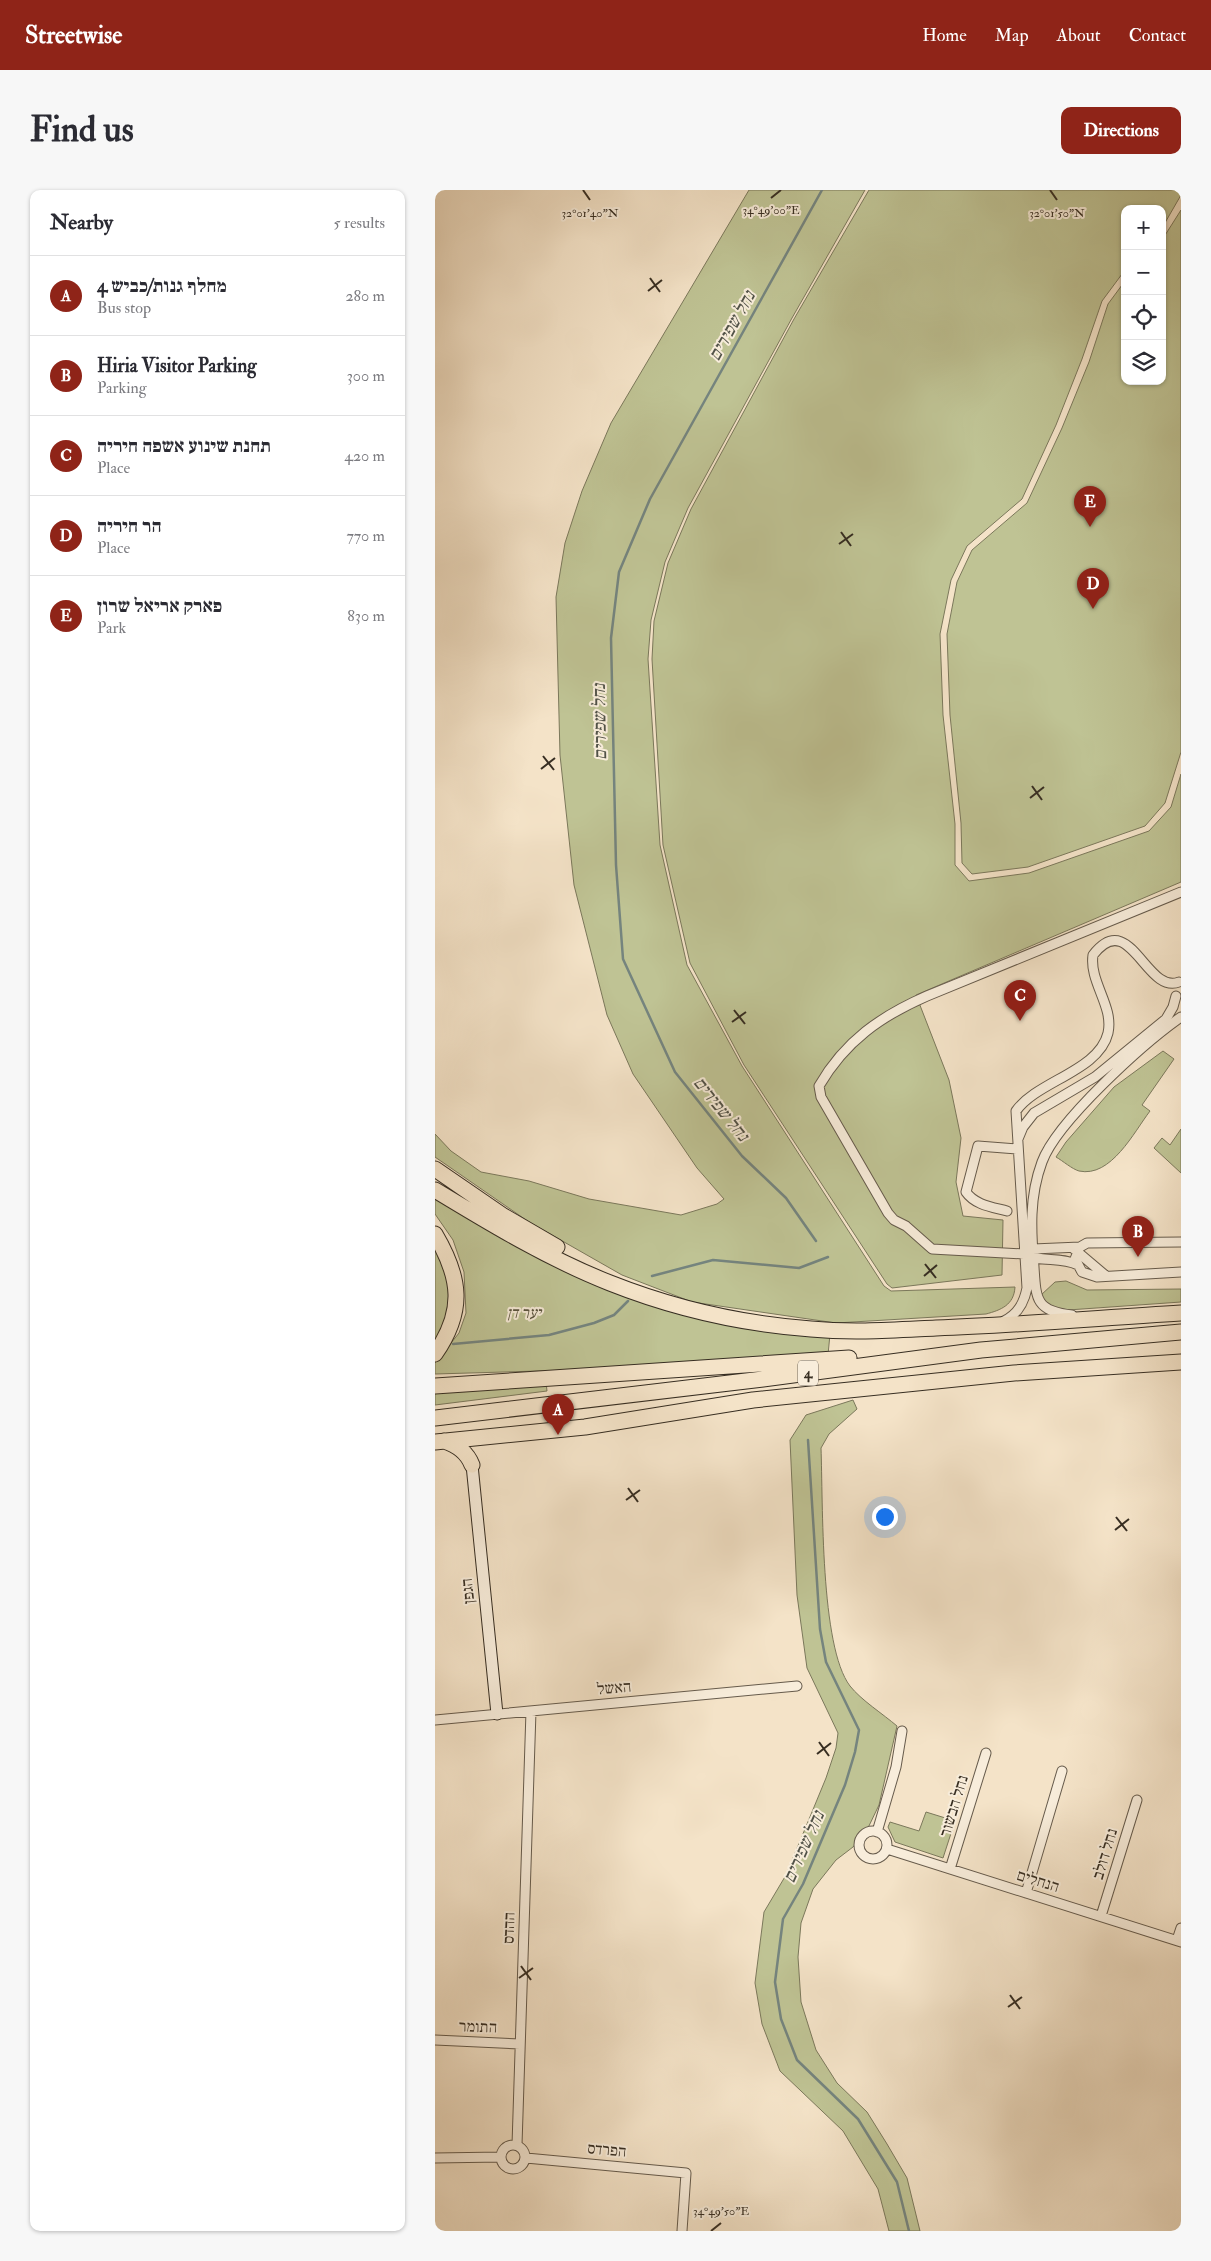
<!DOCTYPE html>
<meta charset="utf-8">
<style>
body{margin:0;font-family:"IM FELL Double Pica","Frank Ruhl Libre",serif;background:#f7f7f7;color:#2b2b33}
.controls{position:absolute;right:15px;top:15px;display:grid;overflow:hidden;border-radius:10px;box-shadow:0 1px 4px #0004}
.controls button{width:45px;height:45px;display:grid;place-items:center;padding:0;border:0;border-bottom:1px solid #e1e1e2;background:#fff;color:#2b2b33;font:25px sans-serif}
.you{position:absolute;left:449px;top:1326px;width:18px;height:18px;margin:-12px;border:4px solid #fff;border-radius:50%;background:#1a73e8;box-shadow:0 0 0 8px #1a73e833}
.badge{display:grid;place-items:center;width:32px;height:32px;border-radius:50%;background:#8f2418;color:#fff;font-size:16px;font-weight:700}
.pin{position:absolute;translate:-50% -41px;filter:drop-shadow(0 1px 2px #0008)}
.pin::after{content:'';position:absolute;top:26px;width:18px;height:15px;background:inherit;clip-path:polygon(0 0,100% 0,50% 100%)}
.list{margin:0;padding:0;list-style:none}
h2{display:flex;justify-content:space-between;align-items:center;height:65px;margin:0;padding:0 20px;font-size:21px}
h2 small{font-size:16px;font-weight:400;color:#7c7c81}
.list li{display:grid;grid-template-columns:32px 1fr auto;gap:15px;align-items:center;box-sizing:border-box;height:80px;padding:0 20px;border-top:1px solid #e1e1e2}
.list b{display:block;font-size:19px;white-space:nowrap}
.list p{margin:0;font-size:16px;white-space:nowrap;color:#7c7c81}
.list em{font-size:16px;font-style:normal;color:#7c7c81}
.icon{flex:none;width:28px;height:28px;fill:none;stroke:currentColor;stroke-width:2;stroke-linecap:round;stroke-linejoin:round}
.map{position:relative;flex:none;width:746px;height:2041px;overflow:hidden;border-radius:10px}
header{display:flex;align-items:center;gap:30px;box-sizing:border-box;height:70px;padding:0 25px;background:#8f2418;color:#fff}
header strong{font-size:24px}
nav{display:flex;gap:28px;margin-inline-start:auto;font-size:18px}
.intro{display:flex;align-items:center;justify-content:space-between;box-sizing:border-box;height:120px;padding:0 30px}
h1{margin:0;font-size:35px}
.button{padding:12px 22px;border-radius:10px;background:#8f2418;color:#fff;font-size:18px;font-weight:700}
main{display:flex;gap:30px;padding:0 30px}
aside{flex:1;background:#fff;border-radius:10px;box-shadow:0 1px 4px #0004}
.map>svg:first-child{display:block}
.green{fill:#bfc394;stroke:#7b785b}
.lines{fill:none;stroke-linecap:round;stroke-linejoin:round}
.stream{stroke:#75847e;stroke-width:2.5}
.street-casing{stroke:#665b4c;stroke-width:11}
.secondary-casing{stroke:#372e22;stroke-width:13}
.highway-casing{stroke:#372e22;stroke-width:17}
.street{stroke:#f8eddb;stroke-width:9}
.secondary{stroke:#f8eddb;stroke-width:11}
.highway{stroke:#f4e3c8;stroke-width:15}
.ticks{fill:none;stroke:#372e22;stroke-width:2}
.labels{text-anchor:middle;dominant-baseline:central;stroke-width:4;stroke-linejoin:round;paint-order:stroke}
.shield{fill:#f8eddb;stroke:#71675a;stroke-width:1}
.shield-label{font-size:15px;font-weight:bold;fill:#372e22}
.park-label{font-size:16px;font-style:italic;fill:#59533e;stroke:#f8eddb}
.street-label{font-size:16px;fill:#372e22;stroke:#f8eddb}
.water-label{font-size:18px;font-style:italic;fill:#515248;stroke:#f8eddb}
.ticks-label{font-size:12px;text-anchor:middle;fill:#372e22;stroke:#f8eddb;stroke-width:4;stroke-linejoin:round;paint-order:stroke}
</style>
<header>
<strong>Streetwise</strong>
<nav><a>Home</a><a>Map</a><a>About</a><a>Contact</a></nav>
</header>
<div class="intro"><h1>Find us</h1><a class="button">Directions</a></div>
<main>
<aside>
<h2>Nearby<small>5 results</small></h2>
<ul class="list">
<li><span class="badge">A</span><div><b>מחלף גנות/כביש 4</b><p>Bus stop</p></div><em>280 m</em></li>
<li><span class="badge">B</span><div><b>Hiria Visitor Parking</b><p>Parking</p></div><em>300 m</em></li>
<li><span class="badge">C</span><div><b>תחנת שינוע אשפה חיריה</b><p>Place</p></div><em>420 m</em></li>
<li><span class="badge">D</span><div><b>הר חיריה</b><p>Place</p></div><em>770 m</em></li>
<li><span class="badge">E</span><div><b>פארק אריאל שרון</b><p>Park</p></div><em>830 m</em></li>
</ul>
</aside>
<div class="map">
<svg width="746" height="2041" viewBox="0 0 746 2041">
<rect width="100%" height="100%" fill="#f4e3c8"/>
<filter id="stains"><feTurbulence type="fractalNoise" baseFrequency=".004" numOctaves="4"/><feColorMatrix values="0 0 0 0 .2 0 0 0 0 .09 0 0 0 0 .02 0 0 0 .5 -.17"/></filter>
<radialGradient id="worn" r=".72"><stop offset=".6" stop-color="#630" stop-opacity="0"/><stop offset="1" stop-color="#630" stop-opacity=".3"/></radialGradient>
<path class="green" d="M314,0H430L357,128L253,318L230,372L216,430L213,469L225,655L252,775L307,876L449,1096L456,1101L580,1097C579,1115 566,1120 551,1124L401,1133L257,1112L187,1085L94,1032L0,967V944L16,961L46,982L94,991L154,1009L246,1025L282,1014L289,1009L262,978L198,884L172,825L139,695L125,565L121,407L130,353L147,301L176,233Z
M434,0H746V5L727,38V19H690V80L667,111L647,169L621,235L587,309L532,356L516,390L505,444L508,525L520,634V675L534,691L594,683L714,641L736,617L746,584V692L481,805L514,890L526,948L521,992L528,1026L568,1030L567,1085L457,1098L452,1094L309,875L255,773L228,655L217,469L219,431L233,373L256,319L359,129Z
M746,20V562L730,613L710,636L593,677L537,684L527,673L526,633L515,525L512,444L522,392L537,360L592,313L627,238L654,172L673,114L690,91V191H727V50Z
M728,861L739,869L707,915L715,921C699,942 676,988 644,981C637,979 628,971 621,967L631,952L679,897Z
M746,939V983L719,958L727,948L735,955Z
M0,1007L156,1089L395,1144L393,1165L173,1179L0,1184V1173L24,1143L31,1123L29,1082L18,1050L0,1024Z
M0,1058L15,1091L13,1122L0,1154Z
M631,1091L652,1100L746,1099V1112L633,1120L611,1116L606,1105L620,1092Z
M111,1192L112,1201L0,1215V1203Z
M418,1210L422,1219L394,1244L386,1258C388,1311 385,1457 415,1496C426,1510 448,1524 462,1536L444,1615L432,1640L418,1657L401,1670L378,1699L366,1733L363,1767L366,1812L381,1860L402,1893L432,1922L452,1954L472,1988L485,2041H454L443,1999L408,1941L345,1881L327,1834L320,1793L329,1722L351,1685L391,1588L401,1558L403,1543L372,1478L362,1405L355,1250L371,1225Z
M491,1622L520,1631L508,1668L460,1652L453,1637L455,1632L484,1641Z"/>
<g class="lines">
<path class="stream" d="M381,1051L351,1008L307,966L240,882L188,769L181,675L176,448L184,382L215,309L387,0
M217,1086L278,1070L364,1078L393,1067
M18,1154L114,1145L159,1133L179,1125L193,1111
M373,1250L385,1439L391,1472L424,1540L420,1562L410,1595L368,1694L348,1729L340,1792L346,1829L362,1870L423,1929L462,1992L474,2041"/>
<defs>
<path id="street" d="M583,949L588,937L599,923L660,887L731,829L738,817L741,806
M572,1021C557,1017 540,1015 531,1002L543,956L582,959
M746,1052L652,1053L645,1057L640,1069L647,1082L662,1087L746,1082
M639,1059L671,1086
M589,1064L497,1059L471,1036L459,1030L453,1023L386,907L384,896C410,851 446,826 492,806L746,702
M643,1075C625,1066 606,1073 589,1064L598,1059L645,1057
M637,1125C601,1121 601,1110 599,1077C596,1041 594,1007 607,972C622,931 709,853 746,827
M569,1131C583,1124 589,1113 592,1098L581,921C602,891 664,881 673,843C679,816 654,792 658,765C695,717 711,805 744,792
M0,1530L362,1496
M424 1655a14 14 0 1 1 28 0a14 14 0 1 1-28 0Z
M442,1642L461,1577L467,1541
M452,1659L746,1752
M515,1679L551,1563
M591,1703L627,1581
M666,1726L702,1610
M742,1750L746,1738
M0,1850L85,1854
M66 1967a12 12 0 1 1 24 0a12 12 0 1 1-24 0Z
M82,1955L96,1521
M0,1968L66,1967
M91,1968L251,1983L247,2041"/>
<path id="secondary" d="M37,1275L62,1524"/>
<path id="highway" d="M0,979L67,1025L122,1057
M0,1000C56,1034 114,1069 175,1093C238,1118 309,1134 376,1139C418,1143 459,1140 501,1138C583,1135 664,1128 746,1123
M0,1044C26,1088 30,1121 0,1164
M0,1196L414,1168
M0,1228L328,1189L546,1160L746,1142
M9,1251C22,1255 32,1262 37,1275
M0,1252L150,1237L318,1210L579,1183L746,1172"/>
</defs>
<use href="#street" class="street-casing"/>
<use href="#secondary" class="secondary-casing"/>
<use href="#highway" class="highway-casing"/>
<use href="#street" class="street"/>
<use href="#secondary" class="secondary"/>
<use href="#highway" class="highway"/>
</g>
<path class="ticks" d="M148,0L155,10M615,0L622,10M336,8L346,0M215,88L225,102M213,101L227,90M406,342L416,356M404,354L418,344M108,566L119,580M106,579L120,568M597,596L607,610M595,608L609,597M299,820L310,834M297,832L311,822M490,1074L501,1088M489,1086L502,1075M193,1298L203,1312M191,1310L205,1300M681,1327L692,1341M680,1340L694,1329M384,1552L394,1566M382,1564L396,1553M86,1776L96,1790M84,1788L98,1778M575,1805L585,1819M573,1817L587,1807M276,2041L286,2033"/>
<g class="labels">
<rect class="shield" x="363" y="1170.5" width="20" height="25" rx="4"/>
<g class="shield-label">
<text x="373" y="1183">4</text>
</g>
<g class="park-label">
<text x="89" y="1123">יער דן</text>
</g>
<g class="street-label">
<text transform="translate(33 1401) rotate(-96)">הגפן</text>
<text transform="translate(179 1498) rotate(-5)">האשל</text>
<text transform="translate(519 1616) rotate(-73)">נחל הבשור</text>
<text transform="translate(670 1664) rotate(-73)">נחל דולב</text>
<text transform="translate(603 1691) rotate(17)">הנחלים</text>
<text transform="translate(74 1738) rotate(-88)">ההדס</text>
<text transform="translate(43 1837) rotate(2)">התומר</text>
<text transform="translate(172 1960) rotate(5)">הפרדס</text>
</g>
<g class="water-label">
<text transform="translate(297 136) rotate(-61)">נחל שפירים</text>
<text transform="translate(165 532) rotate(-91)">נחל שפירים</text>
<text transform="translate(286 919) rotate(51)">נחל שפירים</text>
<text transform="translate(369 1657) rotate(-66)">נחל שפירים</text>
</g>
</g>
<g class="ticks-label">
<text x="336" y="24">34°49'00"E</text>
<text x="155" y="27">32°01'40"N</text>
<text x="622" y="27">32°01'50"N</text>
<text x="286" y="2025">34°49'50"E</text>
</g>
<rect width="100%" height="100%" filter="url(#stains)"/>
<rect width="100%" height="100%" fill="url(#worn)"/>
</svg>
<div class="controls">
<button>+</button>
<button>−</button>
<button><svg class="icon" aria-label="locate" viewBox="0 0 24 24"><circle cx="12" cy="12" r="6"/><path d="M12 2v4M12 18v4M2 12h4M18 12h4"/></svg></button>
<button><svg class="icon" aria-label="layers" viewBox="0 0 24 24"><path d="M12 4l9 5-9 5-9-5zM3 14l9 5 9-5"/></svg></button>
</div>
<div class="you"></div>
<div class="pin badge" style="left:123px;top:1245px">A</div>
<div class="pin badge" style="left:703px;top:1067px">B</div>
<div class="pin badge" style="left:585px;top:831px">C</div>
<div class="pin badge" style="left:658px;top:419px">D</div>
<div class="pin badge" style="left:655px;top:337px">E</div>
</div>
</main>
